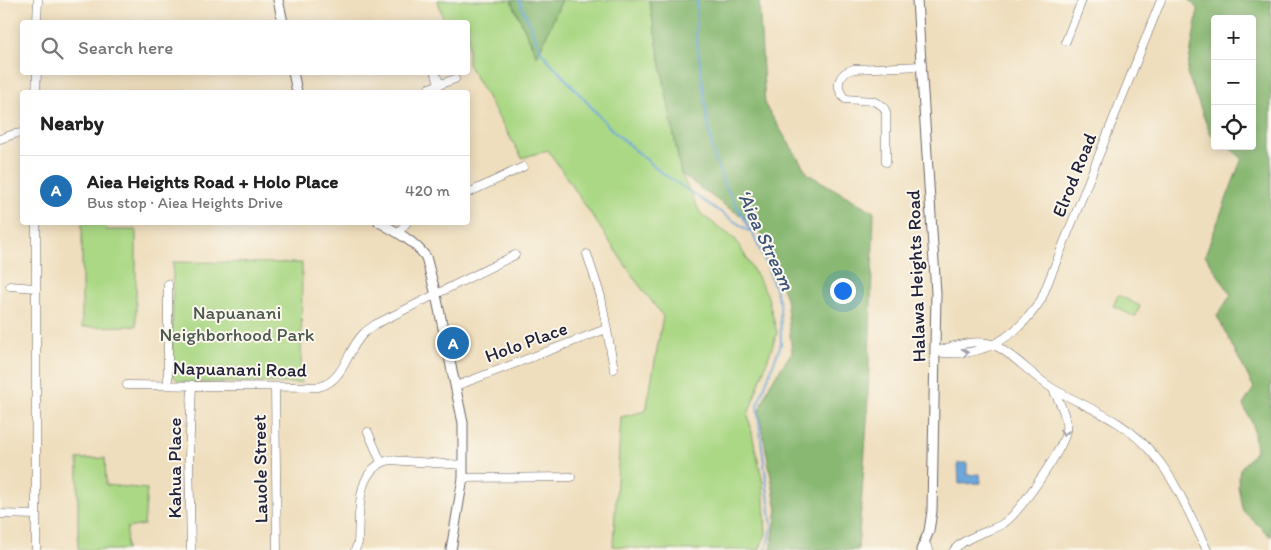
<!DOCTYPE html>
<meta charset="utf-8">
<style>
body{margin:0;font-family:Itim,sans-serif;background:#f2f2f2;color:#222}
.controls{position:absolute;right:15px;top:15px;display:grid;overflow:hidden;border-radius:5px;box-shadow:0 2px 12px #0003}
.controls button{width:45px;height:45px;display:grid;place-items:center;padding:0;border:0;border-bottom:1px solid #e0e0e0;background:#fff;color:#222;font:25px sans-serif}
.you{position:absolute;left:842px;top:290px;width:18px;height:18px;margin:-12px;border:4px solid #fff;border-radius:50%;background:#1a73e8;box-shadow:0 0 0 8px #1a73e833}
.badge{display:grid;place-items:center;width:32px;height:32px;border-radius:50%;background:#1f6fb2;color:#fff;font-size:16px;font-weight:700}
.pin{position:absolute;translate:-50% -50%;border:2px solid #fff;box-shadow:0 1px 5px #0006}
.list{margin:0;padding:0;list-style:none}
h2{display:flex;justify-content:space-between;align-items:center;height:65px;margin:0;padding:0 20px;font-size:21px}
h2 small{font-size:16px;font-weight:400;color:#767676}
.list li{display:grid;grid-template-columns:32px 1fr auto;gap:15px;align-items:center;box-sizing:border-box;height:70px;padding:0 20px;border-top:1px solid #e0e0e0}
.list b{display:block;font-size:19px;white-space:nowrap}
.list p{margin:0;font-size:16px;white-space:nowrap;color:#767676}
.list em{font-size:16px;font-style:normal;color:#767676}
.icon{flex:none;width:28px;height:28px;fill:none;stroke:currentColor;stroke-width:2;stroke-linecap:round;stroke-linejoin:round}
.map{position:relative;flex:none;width:1271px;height:550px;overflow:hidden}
.search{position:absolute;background:#fff;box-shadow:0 2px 12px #0003;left:20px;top:20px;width:450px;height:55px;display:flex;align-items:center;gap:12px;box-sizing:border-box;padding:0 18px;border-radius:5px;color:#767676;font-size:19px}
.panel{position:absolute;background:#fff;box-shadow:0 2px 12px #0003;left:20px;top:90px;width:450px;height:135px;border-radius:5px}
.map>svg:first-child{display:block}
.green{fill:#abd885;stroke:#667d60}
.forest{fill:#88b872;stroke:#556d56}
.water{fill:#6aa5da;stroke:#46648a}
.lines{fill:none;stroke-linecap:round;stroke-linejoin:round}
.stream{stroke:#6aa5da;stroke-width:2}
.minor-casing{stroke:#6a6468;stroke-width:9}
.tertiary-casing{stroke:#6a6468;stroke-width:11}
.minor{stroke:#fff;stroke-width:8}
.tertiary{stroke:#fff;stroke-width:9}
.oneway{stroke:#9c9ca7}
.labels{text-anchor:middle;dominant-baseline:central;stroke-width:4;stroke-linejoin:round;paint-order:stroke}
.street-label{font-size:19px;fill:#22223b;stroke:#fbf7ec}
.park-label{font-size:19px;fill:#4b5951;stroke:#fbf7ec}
.water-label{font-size:20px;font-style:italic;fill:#3f567b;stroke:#fbf7ec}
</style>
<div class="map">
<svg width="1271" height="550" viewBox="0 0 1271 550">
<rect width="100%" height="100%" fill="#fbf7ec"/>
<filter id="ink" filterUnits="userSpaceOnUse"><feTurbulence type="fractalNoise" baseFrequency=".02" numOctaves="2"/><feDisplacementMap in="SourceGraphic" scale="10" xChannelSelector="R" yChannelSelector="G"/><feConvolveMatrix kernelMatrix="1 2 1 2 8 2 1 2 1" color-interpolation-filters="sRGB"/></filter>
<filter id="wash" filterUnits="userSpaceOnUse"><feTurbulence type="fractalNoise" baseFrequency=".0096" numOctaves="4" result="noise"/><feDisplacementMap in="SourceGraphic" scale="20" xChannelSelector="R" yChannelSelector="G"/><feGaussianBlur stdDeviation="1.12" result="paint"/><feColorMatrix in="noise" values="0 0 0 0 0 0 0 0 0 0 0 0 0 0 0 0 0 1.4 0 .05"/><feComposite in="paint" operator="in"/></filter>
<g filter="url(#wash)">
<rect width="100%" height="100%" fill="#efdebd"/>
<path class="green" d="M438,0H511L537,56L562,0H649L681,174L701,214L736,240L767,294L777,333L748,415L763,483L766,534L759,550H657L613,546L621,417L646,411L663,316L636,281L548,150L522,158L468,64V22H444Z
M82,223H106V230H136V326L82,327Z
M173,262L302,263L301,383L179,382L172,374Z
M1118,295L1140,306L1135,317L1113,306Z
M105,458L106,485L147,489L144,525L127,528L126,550H78V459Z"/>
<path class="forest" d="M511,0H562L537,56Z
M649,0H759L765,105L808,174L874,212L867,422L858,550H771L777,509L759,412L770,384L792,352L786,298L757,225L724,205L681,174Z
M1190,0H1271V537L1243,511L1238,486L1240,469L1256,451L1253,425L1243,405L1254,388L1217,316L1231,295L1205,255L1242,158L1227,146H1252V19H1215V137L1210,133L1187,73L1198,10Z"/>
<path class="water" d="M958,463H967V475L980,474L981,483L959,484Z"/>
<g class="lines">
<path class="stream" d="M519,0L542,53L613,131L662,173L749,231
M697,0L696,34L709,131L715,160L725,186L752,232L766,263L780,303L781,344L757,406L772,527L766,550"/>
</g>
</g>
<g filter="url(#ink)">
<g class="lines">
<defs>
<path id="minor" d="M37,22L38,0
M1066,41L1082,0
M435,72L440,85
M429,88L455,79
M36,92L37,72
M0,139L14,134L22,133
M886,162V112L883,106L873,101L845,99C834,86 838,73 854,69L922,66
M468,193L523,167
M399,232L407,222
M587,254L601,297L614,369
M10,286L35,288
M938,351C953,346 978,338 994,345C1015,355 1032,376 1052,388C1090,410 1123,418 1153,454C1177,481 1191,518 1207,550
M936,352C981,360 1017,337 1041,300L1161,0
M168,384V284
M127,385L319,387C345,380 346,351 363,334C367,330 372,327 376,324L515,255
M456,386L606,329
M275,387L277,550
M368,432L381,462
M463,478L571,477
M0,514L36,515
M925,543L929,550
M36,550V222
M191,550L189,457L192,385
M355,550L358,543C360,515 354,468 390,460L463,465
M954,550C967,535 988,533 1004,523C1019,513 1064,448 1066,431C1068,417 1059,400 1052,388"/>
<path id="tertiary" d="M278,0L283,22
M917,0L936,293L932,511L929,531L921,550
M293,72L297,92
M379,222C398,233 413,240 426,257L436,295L463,423V478L451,550"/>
</defs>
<use href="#minor" class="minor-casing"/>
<use href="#tertiary" class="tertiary-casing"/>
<use href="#minor" class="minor"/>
<use href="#tertiary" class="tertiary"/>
</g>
<defs><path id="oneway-chevron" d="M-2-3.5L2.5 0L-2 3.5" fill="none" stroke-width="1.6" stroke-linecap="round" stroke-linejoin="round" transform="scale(1.25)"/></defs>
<g class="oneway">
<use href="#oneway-chevron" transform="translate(965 353) rotate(-7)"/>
<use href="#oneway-chevron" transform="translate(1064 433) rotate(99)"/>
</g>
</g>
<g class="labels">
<g class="street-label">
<text transform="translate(1074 175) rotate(-68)">Elrod Road</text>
<text transform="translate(916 276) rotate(-92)">Halawa Heights Road</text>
<text transform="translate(526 342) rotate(-20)">Holo Place</text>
<text transform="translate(240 369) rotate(1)">Napuanani Road</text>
<text transform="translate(174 468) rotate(-90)">Kahua Place</text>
<text transform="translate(260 469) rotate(-91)">Lauole Street</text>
</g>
<g class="park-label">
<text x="237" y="312">Napuanani<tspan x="237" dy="22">Neighborhood Park</tspan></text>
</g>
<g class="water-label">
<text transform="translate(766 240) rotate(65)">ʻAiea Stream</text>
</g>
</g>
</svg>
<div class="controls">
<button>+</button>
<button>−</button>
<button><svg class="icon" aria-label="locate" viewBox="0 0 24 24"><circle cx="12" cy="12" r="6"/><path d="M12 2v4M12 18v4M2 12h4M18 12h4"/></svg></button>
</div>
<div class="you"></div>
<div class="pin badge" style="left:453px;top:343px">A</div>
<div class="search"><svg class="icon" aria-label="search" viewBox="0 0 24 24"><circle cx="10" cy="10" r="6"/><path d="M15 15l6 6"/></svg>Search here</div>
<section class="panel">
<h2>Nearby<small></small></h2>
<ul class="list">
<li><span class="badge">A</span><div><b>Aiea Heights Road + Holo Place</b><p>Bus stop · Aiea Heights Drive</p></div><em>420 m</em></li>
</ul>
</section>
</div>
